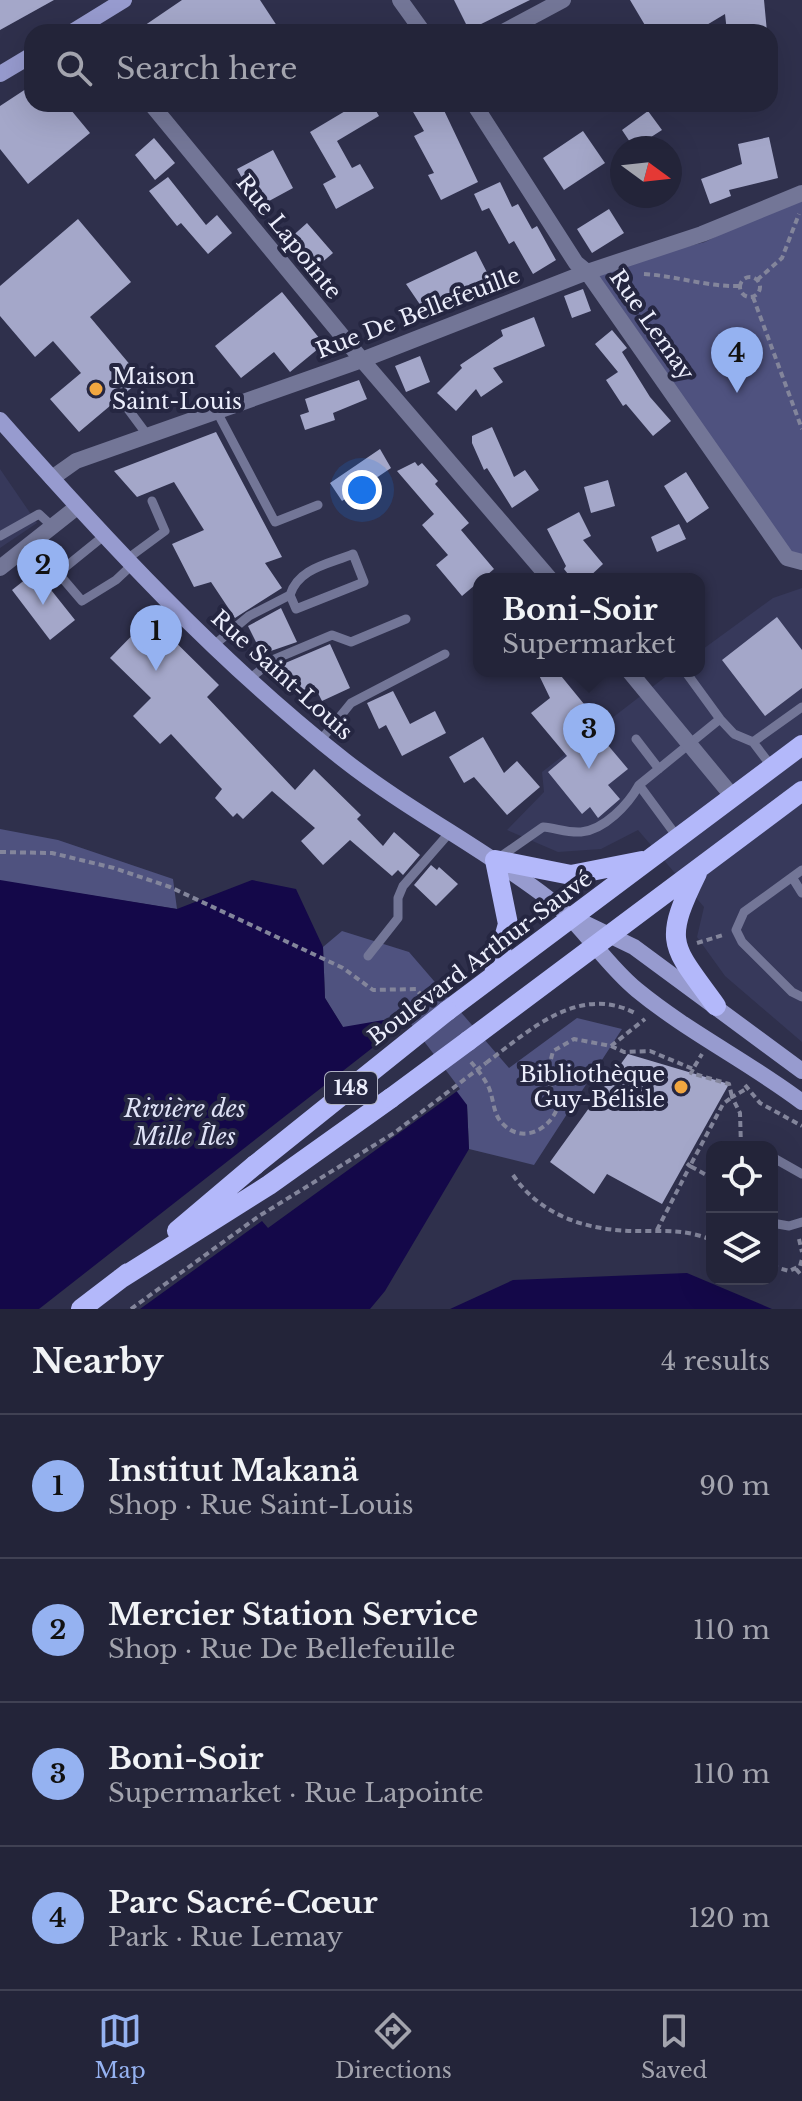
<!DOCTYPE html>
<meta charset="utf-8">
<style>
body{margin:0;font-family:"Libre Baskerville",serif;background:#2b2c41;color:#f1f3f6}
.controls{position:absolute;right:24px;bottom:24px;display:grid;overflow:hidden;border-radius:16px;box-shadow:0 8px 32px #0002}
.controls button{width:72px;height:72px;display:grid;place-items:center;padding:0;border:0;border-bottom:2px solid #404153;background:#232439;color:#f1f3f6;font:40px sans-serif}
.compass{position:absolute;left:610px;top:136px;width:72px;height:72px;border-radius:50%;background:#232439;box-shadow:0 8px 32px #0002;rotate:105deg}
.you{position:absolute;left:362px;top:490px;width:28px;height:28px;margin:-20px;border:6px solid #fff;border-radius:50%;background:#1a73e8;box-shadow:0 0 0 12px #1a73e833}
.badge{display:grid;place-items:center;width:52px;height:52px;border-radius:50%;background:#95b2f1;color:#111;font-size:26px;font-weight:700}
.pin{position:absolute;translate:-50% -66px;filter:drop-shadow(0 2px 4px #0008)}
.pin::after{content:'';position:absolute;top:42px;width:28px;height:24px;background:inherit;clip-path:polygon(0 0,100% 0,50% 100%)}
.popup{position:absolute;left:473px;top:573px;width:232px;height:104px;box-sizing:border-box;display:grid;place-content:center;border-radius:16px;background:#232439;filter:drop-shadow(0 2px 6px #0005);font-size:26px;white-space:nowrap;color:#a3a4ae}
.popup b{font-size:30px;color:#f1f3f6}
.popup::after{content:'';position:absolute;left:50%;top:100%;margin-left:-16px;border:16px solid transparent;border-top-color:#232439}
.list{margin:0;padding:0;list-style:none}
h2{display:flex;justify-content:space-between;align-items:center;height:104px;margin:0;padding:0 32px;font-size:34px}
h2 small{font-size:26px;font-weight:400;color:#a3a4ae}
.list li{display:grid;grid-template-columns:52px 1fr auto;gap:24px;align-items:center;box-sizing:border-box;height:144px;padding:0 32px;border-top:2px solid #404153}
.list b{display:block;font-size:30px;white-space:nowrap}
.list p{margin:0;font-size:26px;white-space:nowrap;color:#a3a4ae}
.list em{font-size:26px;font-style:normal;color:#a3a4ae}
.icon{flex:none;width:44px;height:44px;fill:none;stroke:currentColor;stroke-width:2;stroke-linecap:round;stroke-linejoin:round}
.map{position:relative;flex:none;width:802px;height:1309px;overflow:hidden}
.search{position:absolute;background:#232439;box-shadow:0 8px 32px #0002;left:24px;right:24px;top:24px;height:88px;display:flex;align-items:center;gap:20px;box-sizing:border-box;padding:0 28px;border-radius:24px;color:#a3a4ae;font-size:30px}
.sheet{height:680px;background:#232439}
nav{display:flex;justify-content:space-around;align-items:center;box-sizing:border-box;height:112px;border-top:2px solid #404153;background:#232439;font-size:22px;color:#a3a4ae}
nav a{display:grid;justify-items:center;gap:4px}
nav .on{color:#95b2f1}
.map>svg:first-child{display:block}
.built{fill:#37395b}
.green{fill:#4f527f}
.water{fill:#140849}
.pier{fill:#2f304c}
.building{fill:#a4a7c9}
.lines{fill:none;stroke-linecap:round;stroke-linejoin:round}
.path{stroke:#83859b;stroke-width:4;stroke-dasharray:6 4;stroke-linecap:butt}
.lane{stroke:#737697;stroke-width:9}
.street{stroke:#737697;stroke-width:16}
.secondary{stroke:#979bcf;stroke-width:16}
.primary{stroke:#b3b8fa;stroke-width:20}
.path-bridge{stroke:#83859b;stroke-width:4;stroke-dasharray:6 4;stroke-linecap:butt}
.primary-bridge{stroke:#b3b8fa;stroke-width:20}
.poi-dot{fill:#f1a640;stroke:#252641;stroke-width:3}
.labels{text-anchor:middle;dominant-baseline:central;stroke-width:8;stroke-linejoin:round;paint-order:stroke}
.shield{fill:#252641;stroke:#b0b2c4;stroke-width:2}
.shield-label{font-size:20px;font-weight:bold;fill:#eceefc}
.street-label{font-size:22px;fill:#eceefc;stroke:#252641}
.poi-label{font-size:22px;fill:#eceefc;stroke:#252641;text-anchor:start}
.water-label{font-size:24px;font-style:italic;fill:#dfe2f6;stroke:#252641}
</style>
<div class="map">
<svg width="802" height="1309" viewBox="0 0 802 1309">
<rect width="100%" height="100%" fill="#2f304c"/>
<path class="built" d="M0,469L37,523L0,548Z
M802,588V1042L725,976L697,937L704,907L638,830L601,849L558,852L507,830L544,792L542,772L673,671H699V652L773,598Z"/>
<path class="green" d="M802,193V562L787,558L587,272L705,242Z
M0,829L58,840L173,879L177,909L0,881Z
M342,931L409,952L509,1068L577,1018L622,1029L534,1165L469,1149L467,1105L343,1027L325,998L323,947Z"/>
<path class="water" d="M0,880L177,909L252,880L296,889L323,947L325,998L343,1027L401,1017L467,1105L469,1149L385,1291L370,1309H0Z
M687,1273L772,1309H450L513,1280Z"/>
<path class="pier" d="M408,1020L460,1089L268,1228L262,1221L140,1309H39Z"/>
<path class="building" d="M0,0H54L0,30Z
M182,0H260L281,32H135Z
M454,0H530L469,30Z
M630,0H764L767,32H727L725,14L695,32H649Z
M32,85V104H66L90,133L28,184L0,149V106Z
M357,104H372L379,116L337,141L352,168L360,164L374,188L336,209L323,184L336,177L310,132Z
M422,104H441L478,182L441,200L428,175L434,173L414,136L424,131L412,110Z
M648,111L662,130L634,148L622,130Z
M583,131L605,163L564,190L543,158Z
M769,137L778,178L729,190L731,196L710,204L701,179L742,164L738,144Z
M154,138L175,163L155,180L135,155Z
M273,150L293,188L258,207L237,169Z
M168,177L206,225L217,215L232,233L208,254L181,223L177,226L149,191Z
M500,182L512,207L518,204L532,229L537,226L556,260L533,274L514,241L509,244L489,208L482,211L474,194Z
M609,209L624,233L592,253L577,229Z
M78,219L131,282L90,317L142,379L79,432L50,399L81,373L53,341L35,357L0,316V286Z
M307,223L333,253L320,264L310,253L304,259L288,240Z
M476,251L495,288L473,300L467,287L421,306L406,284Z
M583,289L591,311L572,318L564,296Z
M282,292L324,344L290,372L274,352L241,378L215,346Z
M534,317L545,346L493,368L503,382L481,397L476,389L456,411L437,393L462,368L460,365L503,336L501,330Z
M612,330L627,348L622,352L650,397L671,421L653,436L626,404L623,406L606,380L618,372L595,344Z
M420,356L430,382L406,392L395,366Z
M359,380L367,399L333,413L335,420L305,430L300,415L309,412L305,399Z
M492,427L514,477L525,470L539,490L512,508L487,468L484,470L472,443V436Z
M216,432L282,557L265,563L282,588L235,618L211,582L194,587L172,544L204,530L174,482L137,497L114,471Z
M380,449L391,468L342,501L330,483Z
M415,462L418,466L422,463L438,481L435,484L469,523L461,530L494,569L462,596L436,565L448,555L422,525L434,514L397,471Z
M686,472L709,508L687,523L664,486Z
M608,480L615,506L591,513L584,487Z
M579,512L591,536L583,540L603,564L587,579H572L564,569L566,566L547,529Z
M679,524L686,539L657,552L651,537Z
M36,571L75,620L50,640L12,590Z
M281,608L297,642L262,654L248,626Z
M150,617L219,685L207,697L295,790L314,769L361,815L357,819L383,846L394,832L420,855L403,875L398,870L392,876L350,840L323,865L301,841L315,828L272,791L243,819L237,813L233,817L215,798L222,789L171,734L160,744L133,716L151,698L110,658Z
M777,617L802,650V688L765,716L722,660Z
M330,644L350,688L322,701L314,685L297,693L283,664Z
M537,671H557L602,726L596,731L628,769L608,785L620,799L598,818L590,807L582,814L548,772L567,756L531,713L550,698Z
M393,691L410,724L435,711L446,733L402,756L386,725L379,729L367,703Z
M483,737L504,773L517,761L540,787L507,815L474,777L464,783L449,757Z
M431,865L437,870L439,867L458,884L436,906L414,885Z
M628,1054L729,1084L662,1204L607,1174L594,1194L550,1162Z"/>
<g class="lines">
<path class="path" d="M644,274C677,276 707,287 740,286
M740 287a10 10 0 1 1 20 0a10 10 0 1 1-20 0Z
M757,280L782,258L799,214
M753,297L802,429
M0,852L52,853L114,868L170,887L343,968L373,990L416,989L428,1003
M697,943L723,935
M611,1046L624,1052L650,1051L693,1069L702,1054
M471,1062C478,1070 485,1079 489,1088C494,1100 493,1114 502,1123C521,1144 548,1131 557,1109L547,1075L553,1051L574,1039L611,1046L645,1019
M486,1063C530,1030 578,984 635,1013
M693,1069L691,1073L729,1084L732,1097L723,1104L690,1166L712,1178
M745,1085L760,1103L802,1126
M741,1147L740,1113L732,1097L746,1089
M513,1175C543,1219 593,1232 645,1231C671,1231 687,1230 712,1240
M657,1230L690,1166L685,1162
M799,1239L802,1252
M772,1266L789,1271L800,1266L802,1259
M796,1269L802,1276"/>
<path class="lane" d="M125,405L148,436
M216,410L275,522L318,505
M105,535L58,573L82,601L116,580L132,565
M0,536L39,514L53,527
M127,559L165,531L152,501
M214,645L249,616L290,595C298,568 329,564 353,554L364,582L296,609L290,595
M685,671L720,719
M249,679L275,659L332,635L351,642L406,619
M636,739L659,769
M320,741L351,703L445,654
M753,742L802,707
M678,838L639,785L720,719L734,734L753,742L772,767
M500,857L543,827C556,828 567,833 581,832C604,830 628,805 639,785
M802,870L744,912L736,930L742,942L792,992L802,997
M792,877L802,893
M368,956L398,918V898L403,886L451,831
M772,1157L802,1174
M772,1223L789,1226L802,1222"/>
<path class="street" d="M400,0L423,32
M503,32L563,0
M151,104L362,360L550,579
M474,104L576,263L587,272L787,558L802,562
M52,478L76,461L362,360L587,272L702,234L802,193
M0,568L77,507
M629,671L733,797"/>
<path class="secondary" d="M72,32L124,0
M0,74L32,55
M0,420C106,540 217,660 344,760C409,811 483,848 549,899C583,925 604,963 637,990C688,1032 749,1062 802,1102
M578,920L634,947L802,1071"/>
<path class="primary" d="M697,873C662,944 672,945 716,1006
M494,974L508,924L495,860L571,875L642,861
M447,1011L802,745
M468,1041L802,791
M177,1231L255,1165
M120,1279L269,1185L391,1098
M81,1309L128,1273"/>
<path class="path-bridge" d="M131,1309L259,1216L394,1133L486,1063"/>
<path class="primary-bridge" d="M391,1098L468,1041
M255,1165L447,1011"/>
</g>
<g class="poi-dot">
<circle cx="96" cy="389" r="8"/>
<circle cx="681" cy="1087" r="8"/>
</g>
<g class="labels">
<rect class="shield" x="325" y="1072" width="52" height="32" rx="6"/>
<g class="shield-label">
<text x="351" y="1088">148</text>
</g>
<g class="street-label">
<text transform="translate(289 237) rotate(51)">Rue Lapointe</text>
<text transform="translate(418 313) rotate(-21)">Rue De Bellefeuille</text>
<text transform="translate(652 325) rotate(55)">Rue Lemay</text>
<text transform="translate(282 675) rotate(42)">Rue Saint-Louis</text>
<text transform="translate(480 958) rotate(-37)">Boulevard Arthur-Sauvé</text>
</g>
<g class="poi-label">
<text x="112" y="376">Maison<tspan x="112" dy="25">Saint-Louis</tspan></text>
<text x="665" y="1074" text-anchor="end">Bibliothèque<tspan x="665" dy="25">Guy-Bélisle</tspan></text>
</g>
<g class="water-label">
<text x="185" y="1108">Rivière des<tspan x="185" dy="28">Mille Îles</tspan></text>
</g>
</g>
</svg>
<div class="controls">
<button><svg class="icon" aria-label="locate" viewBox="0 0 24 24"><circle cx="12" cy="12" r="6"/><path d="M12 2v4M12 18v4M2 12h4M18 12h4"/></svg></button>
<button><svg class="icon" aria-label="layers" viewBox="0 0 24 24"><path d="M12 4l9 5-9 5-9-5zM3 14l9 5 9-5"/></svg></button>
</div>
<svg class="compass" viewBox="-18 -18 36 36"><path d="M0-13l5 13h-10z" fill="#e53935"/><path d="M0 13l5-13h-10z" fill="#a3a4ae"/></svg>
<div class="you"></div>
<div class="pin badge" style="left:156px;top:671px">1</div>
<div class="pin badge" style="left:43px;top:605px">2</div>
<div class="pin badge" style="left:589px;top:769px">3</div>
<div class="popup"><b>Boni-Soir</b>Supermarket</div>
<div class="pin badge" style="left:737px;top:393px">4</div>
<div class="search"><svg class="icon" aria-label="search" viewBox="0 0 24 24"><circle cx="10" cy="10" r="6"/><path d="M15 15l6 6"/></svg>Search here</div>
</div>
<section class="sheet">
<h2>Nearby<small>4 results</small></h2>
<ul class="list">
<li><span class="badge">1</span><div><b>Institut Makanä</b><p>Shop · Rue Saint-Louis</p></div><em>90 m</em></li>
<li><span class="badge">2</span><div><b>Mercier Station Service</b><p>Shop · Rue De Bellefeuille</p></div><em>110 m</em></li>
<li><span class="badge">3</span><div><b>Boni-Soir</b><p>Supermarket · Rue Lapointe</p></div><em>110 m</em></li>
<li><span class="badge">4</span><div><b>Parc Sacré-Cœur</b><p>Park · Rue Lemay</p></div><em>120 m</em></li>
</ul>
</section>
<nav>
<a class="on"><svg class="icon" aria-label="map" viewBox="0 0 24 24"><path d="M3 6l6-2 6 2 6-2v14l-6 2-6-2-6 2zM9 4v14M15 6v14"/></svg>Map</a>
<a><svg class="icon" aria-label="directions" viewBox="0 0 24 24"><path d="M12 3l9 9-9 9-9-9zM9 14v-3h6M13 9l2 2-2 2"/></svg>Directions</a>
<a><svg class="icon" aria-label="saved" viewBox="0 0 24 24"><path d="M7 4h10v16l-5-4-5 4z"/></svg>Saved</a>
</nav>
